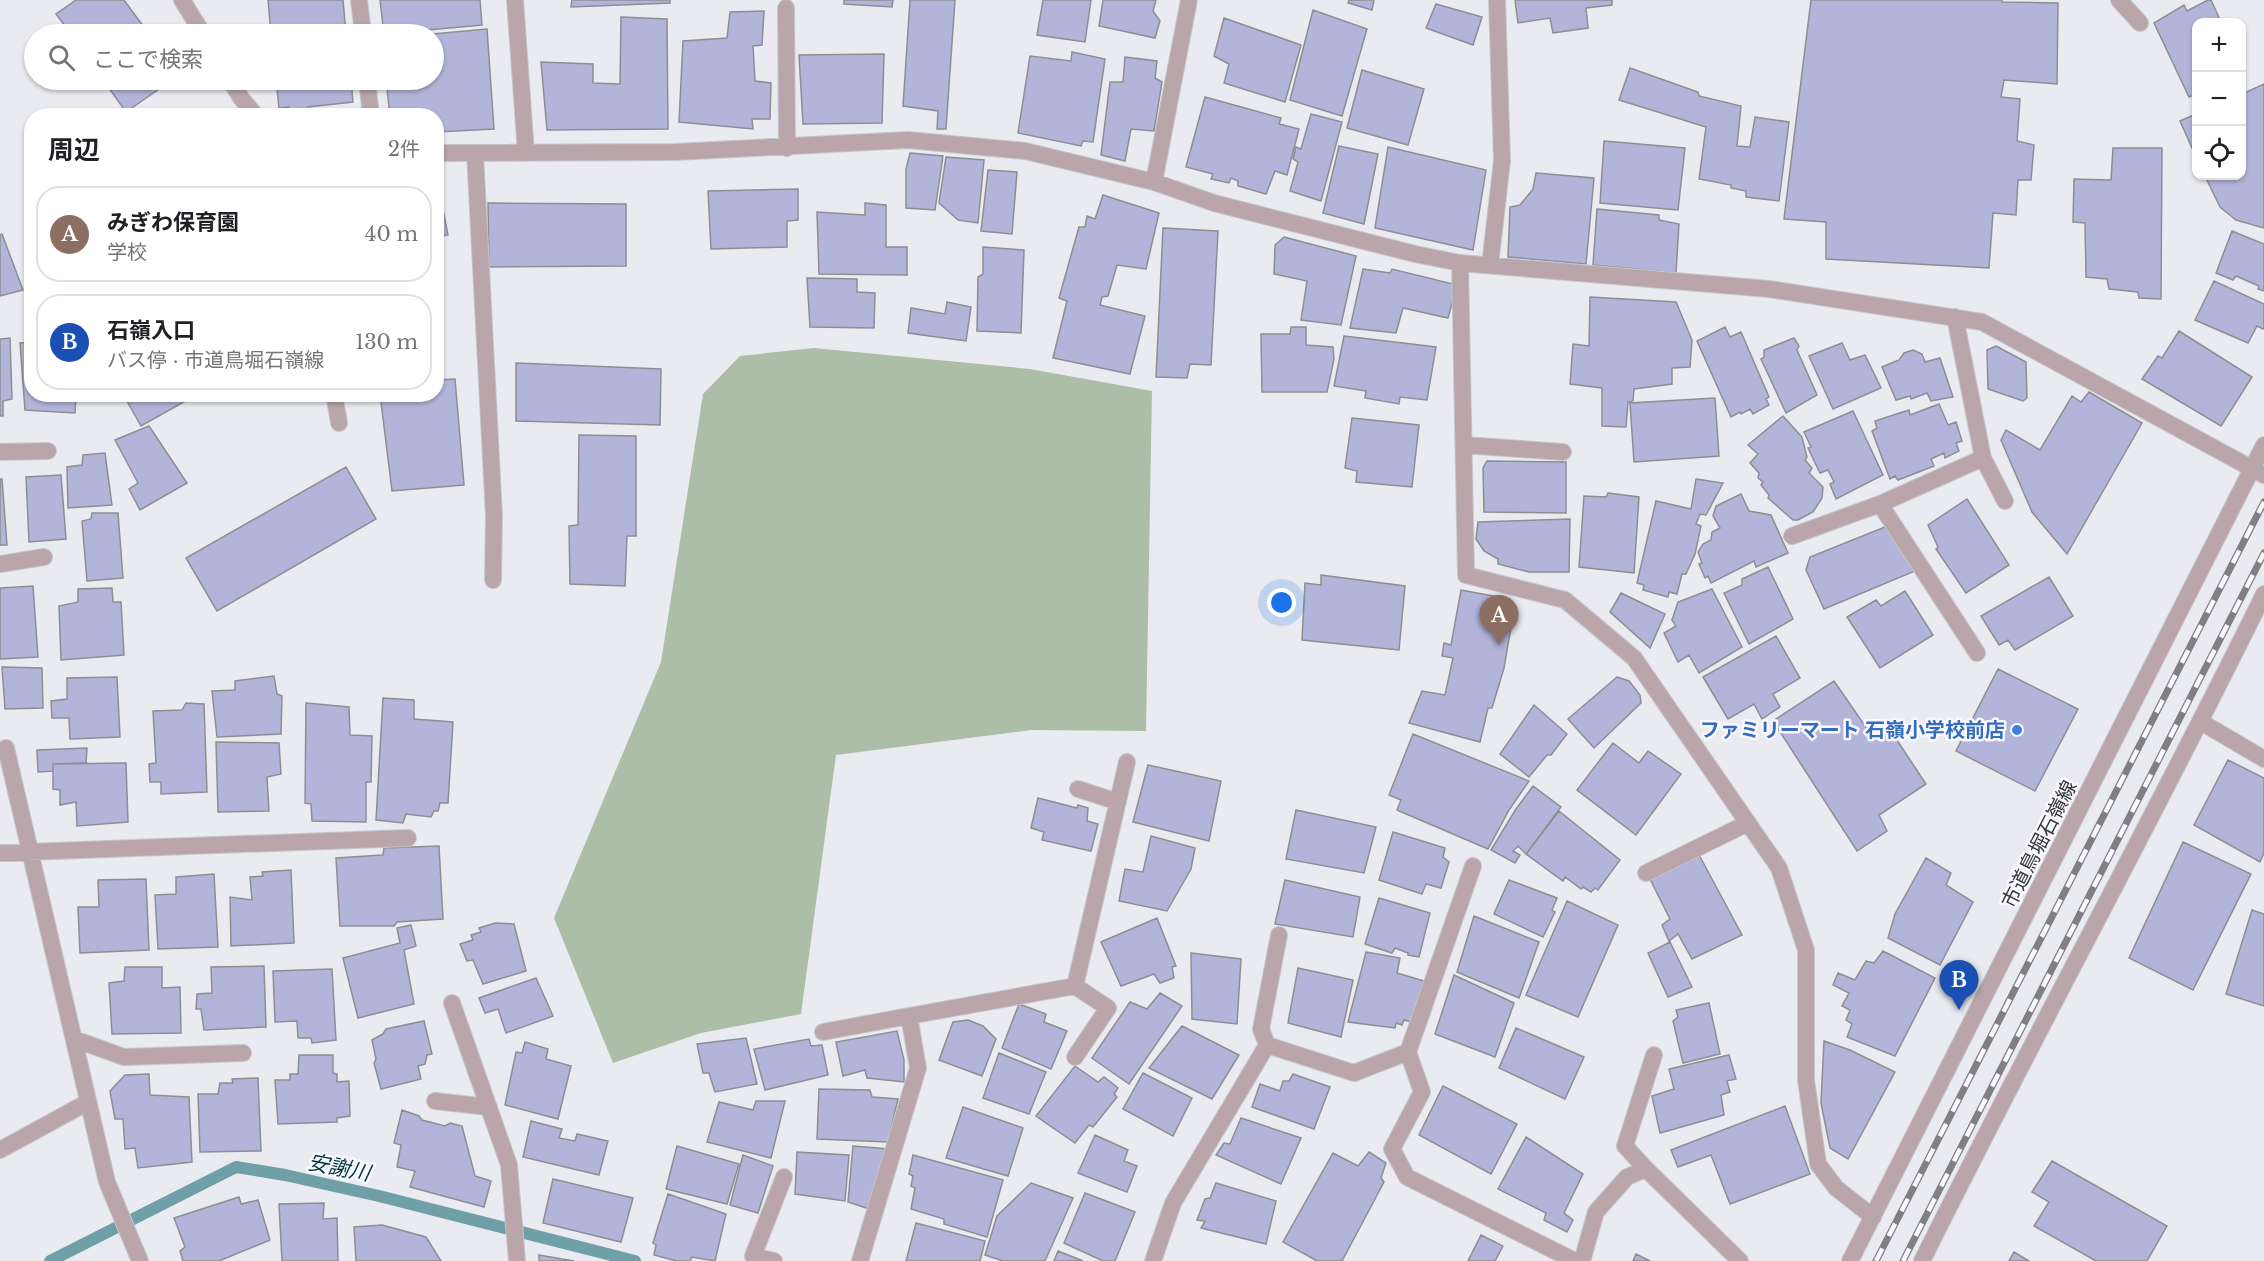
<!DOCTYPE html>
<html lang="ja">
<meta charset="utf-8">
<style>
body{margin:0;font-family:"Libre Baskerville","Noto Sans JP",serif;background:#f6f6f6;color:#202124}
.controls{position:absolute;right:18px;top:18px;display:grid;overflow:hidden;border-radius:12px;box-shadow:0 2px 4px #0004}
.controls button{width:54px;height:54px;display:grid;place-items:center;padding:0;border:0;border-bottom:2px solid #e0e0e0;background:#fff;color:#202124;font:30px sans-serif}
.you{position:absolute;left:1282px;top:603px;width:21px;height:21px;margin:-15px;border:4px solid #fff;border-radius:50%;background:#1a73e8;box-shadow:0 0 0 9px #1a73e833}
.badge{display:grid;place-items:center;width:39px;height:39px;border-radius:50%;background:#db2777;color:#fff;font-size:20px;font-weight:700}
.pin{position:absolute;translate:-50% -50px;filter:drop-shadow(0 2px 3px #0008)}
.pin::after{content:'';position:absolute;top:32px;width:21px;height:18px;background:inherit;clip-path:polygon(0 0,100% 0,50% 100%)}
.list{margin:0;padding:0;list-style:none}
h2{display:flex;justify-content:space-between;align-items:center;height:78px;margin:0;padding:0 24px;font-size:26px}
h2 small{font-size:20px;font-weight:400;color:#757577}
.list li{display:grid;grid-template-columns:39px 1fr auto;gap:18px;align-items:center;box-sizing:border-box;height:96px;margin:0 12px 12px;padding:0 12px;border:2px solid #e0e0e0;border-radius:24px}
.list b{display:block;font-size:22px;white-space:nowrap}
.list p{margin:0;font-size:20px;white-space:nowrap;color:#757577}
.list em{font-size:20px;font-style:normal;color:#757577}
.icon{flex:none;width:33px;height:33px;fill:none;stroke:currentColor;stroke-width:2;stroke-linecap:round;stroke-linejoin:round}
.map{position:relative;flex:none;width:2264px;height:1261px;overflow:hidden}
.search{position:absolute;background:#fff;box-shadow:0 2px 4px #0004;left:24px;top:24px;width:420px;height:66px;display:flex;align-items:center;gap:15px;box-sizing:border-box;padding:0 21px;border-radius:33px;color:#757577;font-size:22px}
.panel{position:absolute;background:#fff;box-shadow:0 2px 4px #0004;left:24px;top:108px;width:420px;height:294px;border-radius:24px}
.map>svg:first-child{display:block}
.green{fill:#adbea8}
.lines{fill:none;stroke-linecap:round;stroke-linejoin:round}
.stream{stroke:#6fa0a7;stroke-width:12}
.building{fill:#b2b4da;stroke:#8d8e93;stroke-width:1.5}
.minor-casing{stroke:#c6c7cb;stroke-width:18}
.tertiary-casing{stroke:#c6c7cb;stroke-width:18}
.minor{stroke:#b9a5aa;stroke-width:16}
.tertiary{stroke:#b9a5aa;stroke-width:16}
.rail-casing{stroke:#808083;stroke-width:7}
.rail{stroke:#f8f8fe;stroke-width:4.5;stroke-dasharray:14;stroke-linecap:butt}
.shop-dot{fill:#3f7fe0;stroke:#f8f8fe;stroke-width:2}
.labels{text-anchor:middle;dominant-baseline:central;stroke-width:5;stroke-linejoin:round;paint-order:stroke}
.shop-label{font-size:20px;font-weight:bold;fill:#366cbe;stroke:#f8f8fe;text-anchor:end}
.street-label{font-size:20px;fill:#363638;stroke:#f8f8fe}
.water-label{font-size:21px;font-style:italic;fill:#05373d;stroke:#f8f8fe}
</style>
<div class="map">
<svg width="2264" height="1261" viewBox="0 0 2264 1261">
<rect width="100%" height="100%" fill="#eaebf0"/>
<path class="green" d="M814,348L1030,369L1152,391L1146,731L1031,730L836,755L801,1014L701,1033L613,1063L554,918L661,662L703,394L740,356Z"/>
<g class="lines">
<path class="stream" d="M50,1261L236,1167L285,1175L379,1196L635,1261"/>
</g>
<path class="building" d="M76,0H124L149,34H71L56,14Z
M268,0H343L346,34H271Z
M380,0H480L482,25L384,34Z
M572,0H670V3L571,7Z
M844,0H893L892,7L844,4Z
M910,0H955L946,129H937L938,111L903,106Z
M1043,0H1091L1085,42L1037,35Z
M1103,0H1156L1153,11L1160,21L1155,38L1099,26Z
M1349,0H1374L1372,10L1348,3Z
M1515,0H1612V5L1586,8L1588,28L1553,33L1550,18L1518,23Z
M1811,0H2002V2L2058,3L2057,84L2004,80L2001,97L2020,99L2017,141L2034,145L2031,180H2018L2016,215L1993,213L1989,268L1826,259V222L1784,219Z
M2208,0H2211L2221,22H2196V94L2189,97L2154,23L2184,5L2187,11Z
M1436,4L1482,17L1473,45L1426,28Z
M1313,10L1367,29L1342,116L1290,100Z
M764,11L762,45L753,46L755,81L771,83L770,119H752L753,129L679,122L683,41L727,38L730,12Z
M621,17L667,19L668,129L547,130L541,62L593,64V83L620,84Z
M1224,18L1301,45L1285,102L1224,83L1229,64L1214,56Z
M487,29L494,129L436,132V116H390L386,80H434V34H432Z
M1072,52L1105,59L1093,142L1083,141L1081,146L1018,133L1030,56L1071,61Z
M884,54L882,123L803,124L799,55Z
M1125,57L1157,61L1155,78L1162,82L1154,131L1131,129L1125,161L1101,155L1110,82H1123Z
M1630,68L1698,92L1699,96L1741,106L1737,146L1750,147L1755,117L1789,122L1779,201L1746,197V191L1731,188V185L1699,179L1706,127L1619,100Z
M1362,70L1424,89L1408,145L1347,128Z
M103,80H172L126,112Z
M276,80H351L353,102L308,107V116H291L289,107L279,108Z
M2264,84V228L2236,220L2220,207L2205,176H2242V94Z
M1205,97L1281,118L1279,124L1299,129L1287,175L1275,171L1266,194L1238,186V181L1231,178L1229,183L1211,179L1213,174L1186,167Z
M1311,114L1342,122L1321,201L1290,191L1298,162L1293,159L1296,147L1301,149Z
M2196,114V157L2180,121Z
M1604,141L1685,148L1678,210L1600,203Z
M1339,146L1378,154L1364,224L1323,213Z
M1388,147L1486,170L1473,250L1375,228Z
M2113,148H2162L2161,299L2139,298L2138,292L2109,289L2107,279L2086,277L2085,223L2073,222L2074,179L2111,180Z
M910,153L943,156L935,210L906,208V169Z
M946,157L984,160L978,223L958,220L939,203Z
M988,170L1017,172L1012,234L981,231Z
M1536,173L1594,178L1586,264L1508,257L1510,207L1520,205L1533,189Z
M436,175L448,235L436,237Z
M798,189V220L787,221V247L711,249L708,191Z
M1103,195L1159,213L1146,269L1117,265L1108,296L1102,297L1100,305L1145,316L1130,374L1053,358L1067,301L1059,298L1079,227H1085L1087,216L1095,219Z
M488,203L626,204V266L489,267Z
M865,203L886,205V247H907V275L819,274L817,212L865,215Z
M1597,209L1659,215V220L1679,224L1676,273L1593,265Z
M1163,228L1218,231L1211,365L1190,364L1187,378L1156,377Z
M2232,231L2264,244V291L2258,289L2259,286L2236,276L2233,280L2216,273Z
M2,234L23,290L0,296V235Z
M1284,237L1356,256L1341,325L1301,320L1307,281L1274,274L1275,245Z
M983,247L1024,250L1021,333L977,331L978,277L983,274Z
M1363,269L1390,273L1392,269L1457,285L1448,318L1403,308L1396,333L1350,328Z
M807,278L857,279V292L875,293L874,328L810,327Z
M2214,281L2264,304V327L2263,329L2257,326L2248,343L2195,320Z
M1590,297L1676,302L1692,340L1690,367L1672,368V384L1634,389L1633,401L1628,402L1626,427L1602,426V388L1570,384L1573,344L1589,346Z
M947,302L971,307L966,341L908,333L911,308L945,314Z
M1291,327H1306V345L1333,347L1334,359L1327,392H1262L1261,334H1290Z
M1725,327L1730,337L1741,332L1769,397L1766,399L1769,405L1753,414L1750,409L1741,414L1740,412L1731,417L1697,341Z
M2179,331L2252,377L2221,426L2142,379L2158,356L2162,358Z
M1344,336L1436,347L1427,400L1400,397L1399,404L1365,398L1366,391L1334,386Z
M10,338L12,399L3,401V416H0V339Z
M1794,338L1799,346L1797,350L1817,395L1786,413L1761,359L1764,357V350Z
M32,342V394H87V396L76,397L75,413L25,410L20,343Z
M1842,343L1850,360L1865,355L1881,388L1833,409L1809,356Z
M1996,346L2026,362L2027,398L2023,401L1988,389L1987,350Z
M1913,350L1922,354L1925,362L1940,358L1953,397L1931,401L1927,393L1911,399L1910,396L1896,400L1882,367L1899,360L1904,353Z
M516,363L661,369L660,425L516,421Z
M455,379L464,485L392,491L380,394H436V380Z
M2089,392L2142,423L2067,554L2032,512L2001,440L2006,430L2040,450L2072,396L2081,402Z
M123,394H198L141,426Z
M1715,398L1719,456L1634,462L1630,403Z
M1939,404L1948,425L1956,422L1962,441L1956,443L1959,451L1945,458L1944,453L1931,459L1934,466L1898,480L1895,476L1890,479L1872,431L1877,428L1875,421L1909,410L1910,415Z
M1853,411L1883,475L1836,499L1830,484L1834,482L1828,470L1820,473L1808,448L1811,447L1804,432Z
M1783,416L1802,437L1807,457L1805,460L1812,468L1809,473L1823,487L1822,498L1813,512L1798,520H1793L1768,498L1769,495L1761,485L1763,482L1758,478L1759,473L1750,463L1758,454L1748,445Z
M1352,418L1419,425L1412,487L1356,482L1357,471L1345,468Z
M149,426L187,483L140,510L129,489L138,483L115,440Z
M579,435L636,436V536H627L625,586L570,584L569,526L578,525Z
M105,453L112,505L68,508L67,467L82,465L83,455Z
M1487,461L1566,462V513L1484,512L1483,468Z
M346,467L376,519L217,611L186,558Z
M61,475L66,539L29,542L26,477Z
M0,479H2L7,545H0Z
M1696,479L1723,483L1706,515L1700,514L1696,524L1701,526L1695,554L1686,574H1682L1677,594L1669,592L1668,597L1643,590L1644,585L1637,583L1656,501L1691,509Z
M1608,493L1639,497L1634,573L1579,567L1584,496L1606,497Z
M1741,494L1749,511L1771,515L1788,553L1756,567L1754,561L1711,583L1708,576L1705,578L1699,564L1702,563L1698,552L1703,544L1711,540L1712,532L1720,528L1713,516L1716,506Z
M1967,499L2009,565L1966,593L1936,549L1938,547L1928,525Z
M92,513H118L123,578L87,581L82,521L91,519Z
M1570,519L1569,572H1529L1498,564V559L1484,551L1476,539L1478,522Z
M1885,527L1915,571L1824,609L1806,570L1810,557Z
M1768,567L1793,619L1749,644L1724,593L1742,585V579Z
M1321,575L1405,586L1399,650L1302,640L1305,583L1321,585Z
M2049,577L2073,616L2015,650L2008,640L1999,645L1981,616Z
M33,586L38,657L0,659V588Z
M112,588L113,602H121L124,655L61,660L59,606L78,602V589Z
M1712,589L1742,647L1699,673L1689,655L1678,662L1664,633L1676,626L1672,620L1678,602Z
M1461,590L1510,599L1509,609L1514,610L1504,668L1492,708H1488L1480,742L1409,723L1422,691L1445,695L1453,658L1442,656L1444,643L1451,645Z
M1905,591L1933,635L1880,668L1847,617L1876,600L1881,606Z
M1621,593L1665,614L1650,648L1610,612Z
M1776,636L1800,678L1773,694L1780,707L1762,719L1754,704L1728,719L1703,677Z
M2,667L42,668L43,708L5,709Z
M1998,669L2078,709L2035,791L1956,751Z
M274,676L277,694L282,696L281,734L217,737L212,691L235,690V681Z
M117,677L120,737L70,739L69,718H52L51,701L67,699V678Z
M1617,677L1629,681L1640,695L1641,703L1594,748L1568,719Z
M1834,681L1872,736L1887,725L1926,784L1879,815L1887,831L1857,851L1773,721Z
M383,698L414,700V719L453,722L448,803H440L438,811H434L431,817L406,814L403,823L376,820Z
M186,703L204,704L207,792L161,794V782H150L149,764L156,763L153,711L182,710Z
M306,703L349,707L350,735L372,736L371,782H366V822L312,821L311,804L305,803Z
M1534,705L1567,734L1551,755H1547L1529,777L1500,754Z
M1413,734L1529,781L1509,810L1488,849L1397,810L1401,800L1389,795Z
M216,742L279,743L281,774L267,777L269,811L218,812Z
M1613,743L1639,763L1648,751L1681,774L1636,835L1577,790Z
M87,748L86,763L53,764V771L38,772L37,750Z
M2228,760L2264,778V853L2260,862L2194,825Z
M126,763L128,822L77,826L76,802L60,805V790L53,789V764Z
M1148,765L1221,781L1209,841L1133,822Z
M1533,786L1561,807L1526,854L1518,846L1513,851L1520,855L1515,863L1491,850L1516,809Z
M1038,798L1077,808L1078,805L1088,808L1087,821L1098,824L1091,851L1042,840L1044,832L1031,828Z
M1296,810L1376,827L1364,873L1286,859Z
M1559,811L1620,860L1598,890L1595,888L1591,892L1583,887L1581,889L1565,877L1563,881L1526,854Z
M1393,832L1445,848L1443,857L1449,862L1441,888L1426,884L1422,894L1379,880Z
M1151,836L1195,848L1191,869L1167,911L1119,901L1125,869L1143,872Z
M2183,842L2251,874L2193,990L2129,958Z
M439,846L443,919L397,922L394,926H340L336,858L383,855L384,848Z
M1698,853L1742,935L1692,959L1678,934L1669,941L1662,925L1670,919L1649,877Z
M1926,858L1951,873L1946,885L1973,902L1940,965L1888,938L1895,914Z
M291,870L294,943L231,946L230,897L252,900L250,877L263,876L262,872Z
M214,874L218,947L158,949L155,895L176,894V877Z
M146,879L149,950L80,953L78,907H99L98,880Z
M1285,880L1360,897L1353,937L1275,924Z
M1509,880L1557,898L1552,910L1555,912L1543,937L1494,914Z
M1379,898L1430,913L1419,957L1408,955V953L1395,948L1392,953L1365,944Z
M1567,901L1618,925L1578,1017L1526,995Z
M2252,910L2264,914V1006L2226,994Z
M1474,916L1539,942L1519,998L1457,972Z
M1157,918L1176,966L1172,967L1174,978L1160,983L1154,974L1121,986L1101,942Z
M495,923L514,924L526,971L483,984L473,960L467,961L460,944L473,940L471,935L481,932L479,928Z
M411,925L416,946L404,950L414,1004L358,1018L343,958L400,943L397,928Z
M1670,942L1692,987L1668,997L1648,953Z
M1883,951L1935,978L1895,1056L1847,1037L1852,1024L1846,1020L1850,1010L1842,1006L1849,993L1833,985L1838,973L1855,980L1866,961L1874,963Z
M1366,952L1400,958L1397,973L1424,981L1412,1022L1404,1020L1402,1025L1396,1023L1395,1028L1348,1022Z
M1191,953L1241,959L1237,1024L1192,1019Z
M264,966L266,1027L204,1030L201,1009H196L197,994L212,993L211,967Z
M125,967H162V988L180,987L181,1033L112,1034L109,983L124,981Z
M1298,968L1353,980L1341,1037L1288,1023Z
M332,969L336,1040L312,1043L311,1038H298L297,1021L275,1022L273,971Z
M1454,975L1514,1003L1495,1057L1435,1034Z
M536,978L553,1016L506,1033L498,1009L485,1013L479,998Z
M1160,993L1182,1006L1129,1084L1092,1058L1130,1002L1147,1009Z
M1709,1003L1720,1054L1683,1063L1673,1021L1678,1017L1676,1010Z
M1019,1004L1046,1014L1044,1022L1067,1031L1051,1069L1002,1048Z
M968,1020L983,1026L996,1039L982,1076L939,1060L953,1022Z
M424,1021L432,1054L427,1055L425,1064L418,1066L421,1079L381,1089L374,1063L376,1059L372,1040L383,1034L386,1029Z
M1182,1026L1239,1055L1212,1099L1149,1068Z
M1516,1028L1584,1057L1565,1099L1499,1068Z
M897,1031L904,1060V1082L867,1078L865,1070L843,1076L836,1042Z
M746,1038L757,1084L715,1092L709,1073H703L697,1044Z
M809,1039L811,1046L822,1045L828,1075L765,1090L754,1049Z
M1824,1041L1850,1050L1895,1072L1848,1159L1830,1148L1821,1103Z
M525,1042L548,1049L546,1059L571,1066L558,1119L505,1105L516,1052L522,1053Z
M999,1053L1046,1072L1029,1114L983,1098Z
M299,1055H333V1073L337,1074V1082L349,1081L350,1116L337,1118V1122L278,1124L275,1080H290V1074H298Z
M1729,1055L1736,1079L1727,1081L1730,1092L1721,1095L1724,1115L1660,1133L1652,1096L1674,1089L1669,1069Z
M1075,1066L1098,1082L1104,1077L1118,1088L1114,1094L1117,1097L1093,1127L1089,1125L1075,1143L1036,1116Z
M1143,1073L1192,1098L1173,1136L1123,1109Z
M149,1074L150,1095L189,1097L192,1162L138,1168L135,1148L125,1149L123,1119H115L110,1091L125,1075Z
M1293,1074L1330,1087L1314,1129L1252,1107L1260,1084L1280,1091L1283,1081H1289Z
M258,1078L261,1151L200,1152L198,1094H218L220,1083H233L232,1079Z
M1443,1086L1517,1124L1491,1174L1419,1135Z
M819,1089L870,1090L872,1097L898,1099L888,1142L817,1139Z
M756,1101H785L771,1158L707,1142L719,1102L753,1110Z
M1785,1106L1810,1174L1730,1204L1711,1155L1678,1167L1671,1150Z
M963,1107L1023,1128L1008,1176L946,1158Z
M402,1110L419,1116L422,1120L445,1126L450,1123L462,1126L475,1176L491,1181L484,1207L410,1187L415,1171L397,1167L401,1145L394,1143Z
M1241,1118L1301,1138L1281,1184L1216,1155L1224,1143L1230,1144Z
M531,1121L562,1129L559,1138L575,1141L577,1134L608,1141L599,1175L523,1157Z
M1095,1135L1128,1150L1124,1161L1137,1166L1127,1192L1078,1173Z
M1526,1137L1583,1174L1564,1213L1573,1220L1567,1232L1544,1220L1546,1213L1498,1189Z
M677,1146L739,1164L727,1204L666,1189Z
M853,1146L889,1149L872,1210L848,1202Z
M797,1152L849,1155L845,1201L795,1194Z
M1369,1152L1386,1163L1381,1178L1384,1182L1342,1261H1317L1283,1242L1333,1153L1358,1166Z
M743,1155L773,1166L758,1213L730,1205Z
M913,1155L1003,1180L987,1237L944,1224V1219L911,1209L915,1188L911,1186L913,1176L909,1174Z
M2052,1161L2167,1226L2147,1261H2096L2034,1226L2049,1202L2032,1192Z
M553,1179L633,1198L621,1242L543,1223Z
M1031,1183L1073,1198L1045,1261H1003L985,1255L997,1216Z
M1216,1183L1276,1201L1266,1244L1201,1228L1205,1221L1197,1220L1205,1199L1210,1198Z
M1085,1193L1135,1212L1115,1261H1103L1064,1243Z
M668,1194L726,1214L715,1261L692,1257L690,1261H677L654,1255L656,1245L653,1243Z
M239,1197L241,1204L258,1200L270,1240L219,1261H183L180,1251L185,1247L174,1218Z
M324,1203L323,1219L337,1218L338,1261H282L279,1204Z
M916,1223L985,1241L980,1261H906Z
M382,1225L426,1237L441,1261H356L354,1227Z
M1481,1235L1503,1246L1495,1261H1468Z
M1058,1251L1083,1261H1054Z
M2014,1252L2029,1261H2009Z
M1636,1254L1650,1261H1633Z
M539,1255L574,1261H539Z"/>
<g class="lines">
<defs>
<path id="minor" d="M182,0L203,34
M359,0L363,34
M515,0L526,153
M2119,0L2140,23
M786,8L787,148
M230,80L241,98L256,116
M367,80L371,116
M436,153L675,152L908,140L1025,151L1154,182L1214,203L1415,254L1460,263L1769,289L1982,322L2264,475
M475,153L494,516L493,580
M1154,182L1189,0
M1460,263L1466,575L1565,600L1634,658L1779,868L1806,950V1080L1818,1164L1836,1188L1873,1217
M1490,265L1502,161L1497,0
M1955,317L1983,458L1880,504L1977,653
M334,394L339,423
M1464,445L1563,452
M0,452L48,451
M1983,458L2005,501
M1792,536L1880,504
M0,564L44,557
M2201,722L2264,759
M6,748L107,1182L140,1261
M1078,789L1118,802
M0,853L408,838
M1646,873L1748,823
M1075,986L1108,1008L1075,1057
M452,1003L509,1165L517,1261
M823,1032L909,1016
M74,1039L124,1057L243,1053
M1267,1045L1261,1029L1279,935
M1408,1052L1422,1092L1392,1149L1407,1177L1575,1261
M435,1101L489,1107
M0,1150L88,1102
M1646,1169L1625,1146L1654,1055
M774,1261L753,1256L784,1177
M860,1261L918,1068L909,1016L1075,986L1127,762
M1153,1261L1173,1203L1267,1045L1354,1073L1408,1052L1473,866
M1582,1261L1596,1212L1627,1177L1646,1169L1740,1261"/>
<path id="tertiary" d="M1850,1261L2264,445
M1922,1261C2033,1037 2154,818 2264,594"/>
</defs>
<use href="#minor" class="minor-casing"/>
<use href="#tertiary" class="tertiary-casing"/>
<use href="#minor" class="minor"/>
<use href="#tertiary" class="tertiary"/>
<defs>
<path id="rail" d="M1876,1261L2264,502
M1903,1261L2264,553"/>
</defs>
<use href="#rail" class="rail-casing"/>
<use href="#rail" class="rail"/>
</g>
<circle class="shop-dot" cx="2017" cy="730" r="6"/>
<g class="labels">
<g class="shop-label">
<text x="2005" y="730">ファミリーマート 石嶺小学校前店</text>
</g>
<g class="street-label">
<text transform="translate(2039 844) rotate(-63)">市道鳥堀石嶺線</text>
</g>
<g class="water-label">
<text transform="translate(339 1168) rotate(11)">安謝川</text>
</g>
</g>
</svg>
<div class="controls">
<button>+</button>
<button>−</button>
<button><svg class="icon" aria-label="locate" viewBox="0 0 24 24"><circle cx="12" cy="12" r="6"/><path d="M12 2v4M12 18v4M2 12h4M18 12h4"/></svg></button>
</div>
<div class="you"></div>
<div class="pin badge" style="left:1499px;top:645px;background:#8d6e63">A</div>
<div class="pin badge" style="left:1959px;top:1010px;background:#1a4fb4">B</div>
<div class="search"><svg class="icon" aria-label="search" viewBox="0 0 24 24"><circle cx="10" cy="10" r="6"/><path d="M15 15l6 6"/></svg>ここで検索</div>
<section class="panel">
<h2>周辺<small>2件</small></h2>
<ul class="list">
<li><span class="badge" style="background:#8d6e63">A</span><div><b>みぎわ保育園</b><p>学校</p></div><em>40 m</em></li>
<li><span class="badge" style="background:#1a4fb4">B</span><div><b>石嶺入口</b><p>バス停 · 市道鳥堀石嶺線</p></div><em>130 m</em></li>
</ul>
</section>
</div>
